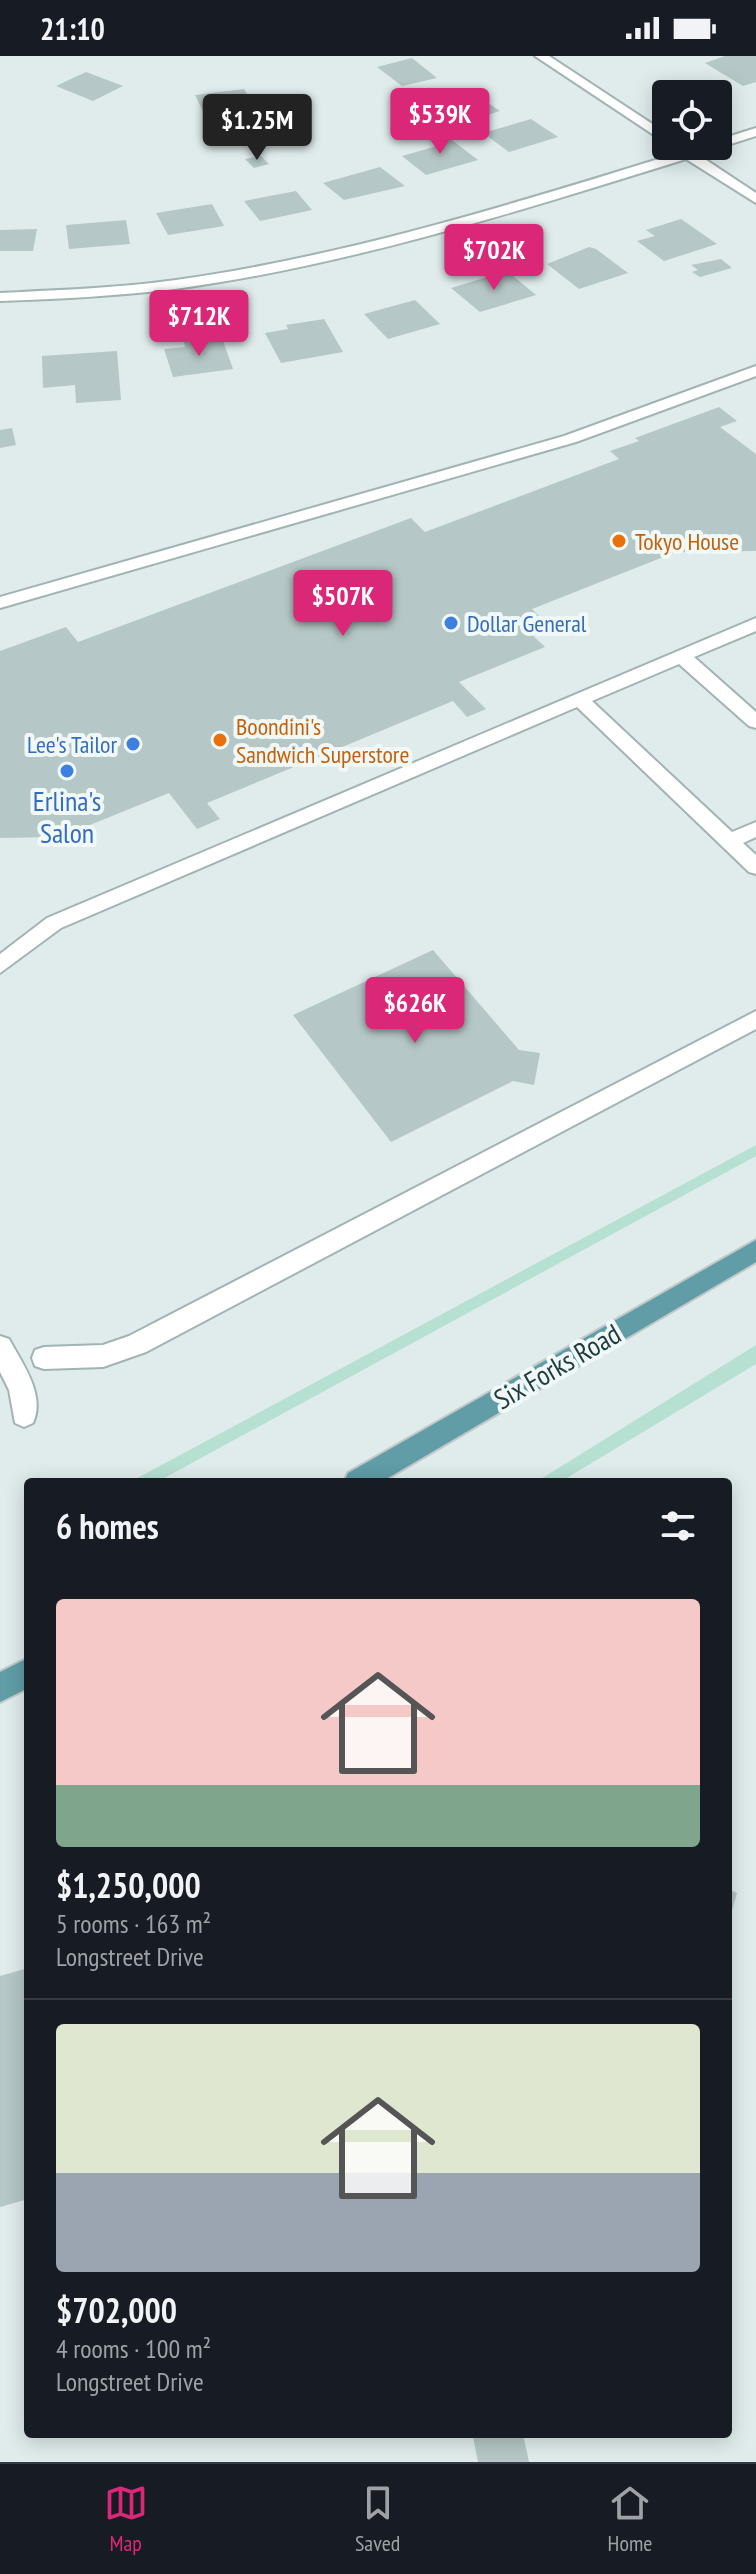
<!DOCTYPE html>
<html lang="en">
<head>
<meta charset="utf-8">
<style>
  :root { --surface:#171b24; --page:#20242c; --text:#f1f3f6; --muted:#9ea1a6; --line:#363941; --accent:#db2777 }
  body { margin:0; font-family:"PT Sans Narrow",sans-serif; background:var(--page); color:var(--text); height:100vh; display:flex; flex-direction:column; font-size:30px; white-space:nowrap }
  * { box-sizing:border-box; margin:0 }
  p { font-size:26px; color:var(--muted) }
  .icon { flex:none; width:44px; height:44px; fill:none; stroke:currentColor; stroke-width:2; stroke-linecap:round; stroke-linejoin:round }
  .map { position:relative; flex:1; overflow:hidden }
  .drawer { position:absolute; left:24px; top:1422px; width:708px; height:960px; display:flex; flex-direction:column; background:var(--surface); border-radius:8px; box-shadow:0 4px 20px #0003 }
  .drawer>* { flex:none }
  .tools { position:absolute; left:652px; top:24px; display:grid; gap:16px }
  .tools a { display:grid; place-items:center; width:80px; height:80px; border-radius:8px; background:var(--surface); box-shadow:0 4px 20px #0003; font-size:40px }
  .price { position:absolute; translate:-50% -68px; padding:0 18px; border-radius:8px; background:var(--accent); color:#fff; font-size:26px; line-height:52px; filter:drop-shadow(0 2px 4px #0008) }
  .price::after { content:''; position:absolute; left:50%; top:48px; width:24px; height:18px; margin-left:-12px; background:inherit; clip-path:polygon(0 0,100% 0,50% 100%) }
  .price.current { background:#222; color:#fff }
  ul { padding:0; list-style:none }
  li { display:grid; align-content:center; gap:16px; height:424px; padding:0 32px }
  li+li { border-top:2px solid var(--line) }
  li span { display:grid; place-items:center; height:248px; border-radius:8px; color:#555 }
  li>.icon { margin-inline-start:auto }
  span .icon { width:144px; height:144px; fill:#fffc; stroke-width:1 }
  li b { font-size:34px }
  h2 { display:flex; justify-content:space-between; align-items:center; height:96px; padding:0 32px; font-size:34px }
  .status { display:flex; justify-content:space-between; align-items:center; height:56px; padding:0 40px; background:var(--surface); direction:ltr }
  .status svg { height:22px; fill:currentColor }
  .dock { display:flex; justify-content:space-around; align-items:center; height:112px; border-top:2px solid var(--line); background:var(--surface); font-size:22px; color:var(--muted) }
  .dock a { display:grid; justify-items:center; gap:4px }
  .dock .current { color:var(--accent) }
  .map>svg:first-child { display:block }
</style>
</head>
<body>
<div class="status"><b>21:10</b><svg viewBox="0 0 49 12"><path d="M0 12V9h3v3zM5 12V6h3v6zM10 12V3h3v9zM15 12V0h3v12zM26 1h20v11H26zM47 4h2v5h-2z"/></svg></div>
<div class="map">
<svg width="756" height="2406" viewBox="0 0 756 2406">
  <rect width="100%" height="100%" fill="#e0ecec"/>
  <!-- green -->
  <g fill="#b6e0d2">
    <path d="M756 1089V1100L157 1426H130Z"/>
    <path d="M756 1289V1308L560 1426H536Z"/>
  </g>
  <!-- building -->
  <g fill="#b5c7c6">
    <path d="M725 0H756V26L743 30 705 7Z"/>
    <path d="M412 2 437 22 402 30 377 11Z"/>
    <path d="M86 16 123 30 93 45 56 30Z"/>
    <path d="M244 33 254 50 204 57 195 39Z"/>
    <path d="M488 47 500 55 478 62 466 53Z"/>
    <path d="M420 55 432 64 414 69 402 61Z"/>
    <path d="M531 63 558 81 509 96 483 77Z"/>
    <path d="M255 66 261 74 242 77 237 69Z"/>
    <path d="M444 78 478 104 426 119 402 100 437 90 428 83Z"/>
    <path d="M261 100 269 108 254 112 245 103Z"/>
    <path d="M380 111 405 130 344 144 323 127Z"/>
    <path d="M296 135 312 154 260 165 244 145Z"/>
    <path d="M212 148 224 170 168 179 156 157Z"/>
    <path d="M681 163 717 188 664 205 637 185 655 180 646 174Z"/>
    <path d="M126 164 130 188 69 193 66 169Z"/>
    <path d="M37 173 33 195H0V174Z"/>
    <path d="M589 191 596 193 628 217 579 233 547 208Z"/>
    <path d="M721 203 732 212 700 221 692 216 698 214 691 209Z"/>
    <path d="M507 215 536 239 480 256 451 232Z"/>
    <path d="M415 244 440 268 388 283 364 258Z"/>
    <path d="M324 263 343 296 281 307 265 277 288 273 286 269Z"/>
    <path d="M222 282 233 313 173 321 164 293 185 291 184 286Z"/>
    <path d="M117 295 121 344 76 347 75 329 43 332 42 300Z"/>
    <path d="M719 351 737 365 720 371 756 398V495L676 496 532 553 545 566 526 573 545 591 459 626 486 653 467 661 453 645 207 747 220 763 197 773 169 737 60 781 0 782V595L66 571 78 586 411 462 425 476 619 403 610 395 639 385 635 382Z"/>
    <path d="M12 372 16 389 0 392V374Z"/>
    <path d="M433 894 519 994 540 997 534 1029 513 1025 391 1086 293 959Z"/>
    <path d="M728 1833 737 1837 729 1865H728Z"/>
    <path d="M28 1912V2143L0 2151V1920Z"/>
    <path d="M486 2378H523L529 2406H478L473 2381Z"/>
  </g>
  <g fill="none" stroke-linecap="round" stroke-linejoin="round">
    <!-- service casing -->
    <g stroke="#a2b3b4" stroke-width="4">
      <g id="service">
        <path d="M756 310V320L576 386 0 552V541L564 380Z"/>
        <path d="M756 562V575L694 601 756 656V672L749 670 679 608 592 645 732 776 756 766V781L743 787 756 799V818L749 816 577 651 61 872 0 917V898L47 862Z"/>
        <path d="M756 955V973L146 1296 103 1311 44 1313 35 1310 32 1302 35 1294 44 1291 103 1289 129 1280Z"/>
        <path d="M0 1280 9 1283C22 1307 46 1339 33 1367L24 1371 15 1367 9 1334 0 1316Z"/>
      </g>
    </g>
    <!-- minor casing -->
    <g stroke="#a2b3b4" stroke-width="4">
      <path id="minor" d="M756 72V80L718 92 713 90H718V84Z"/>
    </g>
    <!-- tertiary casing -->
    <g stroke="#a2b3b4" stroke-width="4">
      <g id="tertiary">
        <path d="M535 0H549L666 77V87Z"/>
        <path d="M669 90H685L756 137V147L686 103C519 155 350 209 175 233 117 240 59 243 0 245V237C59 234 118 232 176 224 347 200 513 148 678 97Z"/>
      </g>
    </g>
    <!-- primary casing -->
    <g stroke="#c0c8c9" stroke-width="4">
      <g id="primary">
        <path d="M756 1184V1206L381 1426H344L348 1417Z"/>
        <path d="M28 1602V1632L0 1646V1616Z"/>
      </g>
    </g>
    <!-- service -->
    <use href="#service" fill="#fff" fill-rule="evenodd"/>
    <!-- minor -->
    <use href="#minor" fill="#fff" fill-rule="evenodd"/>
    <!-- tertiary -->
    <use href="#tertiary" fill="#fff" fill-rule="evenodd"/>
    <!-- primary -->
    <use href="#primary" fill="#609da6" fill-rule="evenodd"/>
  </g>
  <!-- markers -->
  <g fill="#e8710a" stroke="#f0f9f8" stroke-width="3">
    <circle cx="619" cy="485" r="8"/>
    <circle cx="220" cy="684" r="8"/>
  </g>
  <g fill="#3f7fe0" stroke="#f0f9f8" stroke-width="3">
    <circle cx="451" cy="567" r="8"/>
    <circle cx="133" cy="688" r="8"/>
    <circle cx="67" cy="715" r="8"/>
  </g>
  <g text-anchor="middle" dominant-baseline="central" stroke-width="8" stroke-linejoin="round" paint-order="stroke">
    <!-- far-food labels -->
    <g font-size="24" fill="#c56008" stroke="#f0f9f8" text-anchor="start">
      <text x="635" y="485">Tokyo House</text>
      <text x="236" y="670">Boondini's<tspan x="236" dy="28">Sandwich Superstore</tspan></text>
    </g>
    <!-- far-shop labels -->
    <g font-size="24" fill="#366cbe" stroke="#f0f9f8" text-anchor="start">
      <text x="467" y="567">Dollar General</text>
      <text x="117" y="688" text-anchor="end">Lee's Tailor</text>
    </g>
    <!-- shop labels -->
    <g font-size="28" fill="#366cbe" stroke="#f0f9f8">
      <text x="67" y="744">Erlina's<tspan x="67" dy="32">Salon</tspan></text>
    </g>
    <!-- street labels -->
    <g font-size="28" fill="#1f3b3e" stroke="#f0f9f8">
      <text transform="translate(557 1310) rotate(-30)">Six Forks Road</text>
    </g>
  </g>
</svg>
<div class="tools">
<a><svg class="icon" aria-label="locate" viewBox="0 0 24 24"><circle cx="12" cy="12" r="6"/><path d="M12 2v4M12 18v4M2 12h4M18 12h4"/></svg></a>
</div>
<b class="price" style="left:440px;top:100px">$539K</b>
<b class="price current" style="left:257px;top:106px">$1.25M</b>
<b class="price" style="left:494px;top:236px">$702K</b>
<b class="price" style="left:199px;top:302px">$712K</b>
<b class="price" style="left:343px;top:582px">$507K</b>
<b class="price" style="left:415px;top:989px">$626K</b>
<section class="drawer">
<h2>6 homes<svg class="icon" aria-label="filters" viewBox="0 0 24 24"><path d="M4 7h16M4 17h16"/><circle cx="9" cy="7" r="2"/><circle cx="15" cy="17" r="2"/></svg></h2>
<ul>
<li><span style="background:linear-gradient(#f6c9c9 75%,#7fa58c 0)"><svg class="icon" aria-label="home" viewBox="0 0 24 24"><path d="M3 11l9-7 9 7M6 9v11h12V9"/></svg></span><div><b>$1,250,000</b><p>5 rooms · 163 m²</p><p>Longstreet Drive</p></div></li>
<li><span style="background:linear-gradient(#dfe7d0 60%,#9aa5b1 0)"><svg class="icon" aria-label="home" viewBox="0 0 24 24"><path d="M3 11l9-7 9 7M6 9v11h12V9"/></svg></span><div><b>$702,000</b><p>4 rooms · 100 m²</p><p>Longstreet Drive</p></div></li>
</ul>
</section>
</div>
<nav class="dock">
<a class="current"><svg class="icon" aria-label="map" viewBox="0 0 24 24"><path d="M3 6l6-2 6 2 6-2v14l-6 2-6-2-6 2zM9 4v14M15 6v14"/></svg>Map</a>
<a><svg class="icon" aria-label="saved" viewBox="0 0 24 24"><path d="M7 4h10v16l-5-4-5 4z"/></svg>Saved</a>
<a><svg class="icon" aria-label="home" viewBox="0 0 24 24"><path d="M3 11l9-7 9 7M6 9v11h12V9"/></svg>Home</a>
</nav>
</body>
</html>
